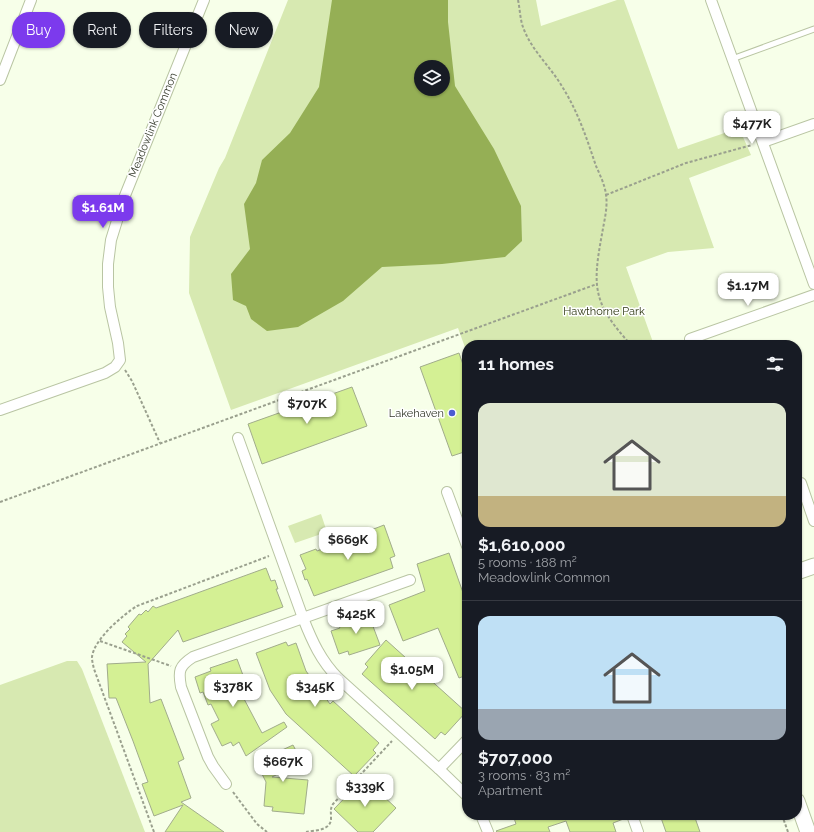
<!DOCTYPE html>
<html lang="en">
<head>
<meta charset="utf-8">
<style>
  :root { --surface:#171b24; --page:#20242c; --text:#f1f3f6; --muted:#9ea1a6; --line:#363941; --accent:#7c3aed }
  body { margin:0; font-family:Raleway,sans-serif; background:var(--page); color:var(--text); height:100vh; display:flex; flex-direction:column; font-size:15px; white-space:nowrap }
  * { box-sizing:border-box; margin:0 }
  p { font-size:13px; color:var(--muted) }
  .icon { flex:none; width:22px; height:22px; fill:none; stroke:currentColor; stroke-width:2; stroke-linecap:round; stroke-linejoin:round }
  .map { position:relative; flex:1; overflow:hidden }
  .drawer { position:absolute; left:462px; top:340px; width:340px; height:480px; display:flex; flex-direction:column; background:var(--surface); border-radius:16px; box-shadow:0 1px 3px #0004 }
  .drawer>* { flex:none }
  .guide { position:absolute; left:12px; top:12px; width:380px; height:36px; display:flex; gap:8px }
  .fabs { position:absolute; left:414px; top:60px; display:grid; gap:8px }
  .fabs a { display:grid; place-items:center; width:36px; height:36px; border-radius:50%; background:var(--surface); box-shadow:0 1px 3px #0004; font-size:20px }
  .price { position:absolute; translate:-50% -34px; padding:0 9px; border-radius:8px; background:#fff; color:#222; font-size:13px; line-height:26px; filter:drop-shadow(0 1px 2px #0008) }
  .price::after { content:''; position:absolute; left:50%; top:24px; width:12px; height:9px; margin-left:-6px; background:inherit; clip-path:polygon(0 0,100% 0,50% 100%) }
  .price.active { background:var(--accent); color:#fff }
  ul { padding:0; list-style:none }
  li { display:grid; align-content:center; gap:8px; height:212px; padding:0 16px }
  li+li { border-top:1px solid var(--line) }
  li span { display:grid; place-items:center; height:124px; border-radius:12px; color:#555 }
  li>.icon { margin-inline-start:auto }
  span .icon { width:72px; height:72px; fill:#fffc; stroke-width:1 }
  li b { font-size:17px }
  h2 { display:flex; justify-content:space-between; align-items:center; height:48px; padding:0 16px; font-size:17px }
  .pill { padding:0 14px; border-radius:18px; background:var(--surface); box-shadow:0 1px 3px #0004; font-size:14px; line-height:36px }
  .pill.active { background:var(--accent); color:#fff }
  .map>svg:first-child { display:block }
</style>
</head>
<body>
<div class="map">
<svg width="814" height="832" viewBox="0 0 814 832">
  <rect width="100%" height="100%" fill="#f7ffe9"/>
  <!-- green -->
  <g fill="#d7e9b1" fill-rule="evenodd">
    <path d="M288 0H536L541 26 617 0H624L678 149 739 128 751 155 689 178 714 248 668 252 626 267 654 345H467V353L458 328 231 410 189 293 190 237 219 168 225 158ZM421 67H443V89H421Z"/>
    <path d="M321 514 327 532 295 543 288 526Z"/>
    <path d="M67 661H77L82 669 145 832H0V685Z"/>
  </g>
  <!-- water -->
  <path fill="#95af55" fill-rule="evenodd" d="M332 0H448V22L455 86 494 149 521 206 522 241 505 257 442 264 382 267 343 301 298 327 267 331 251 319 246 306 233 300 231 274 250 249 244 204 256 183 262 160 290 133 319 87ZM421 67H443V89H421Z"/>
  <!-- building -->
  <g fill="#d4f094" stroke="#a1ac8b">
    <path d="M459 353 467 376V451L452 456 420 367Z"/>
    <path d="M352 387 367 426 262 464 248 424Z"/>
    <path d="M384 525 395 556 390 558 393 568 314 596 307 579 305 580 302 571 306 569 300 555 316 549 317 551Z"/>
    <path d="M449 553 467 604V675L459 678 438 628 403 641 389 605 425 591 417 564Z"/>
    <path d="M266 568 271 581 275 580 278 589H276L283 607 183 642 178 630 148 664 150 703 161 699 184 759 178 762 191 798 181 802 224 832H165L183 805 154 816 142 784 148 782 133 741 116 698H109L107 664 146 662 122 642 127 636 125 634 130 629 128 627 139 614 141 615 146 610 148 612 153 606 156 608Z"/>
    <path d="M368 613 380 645 349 655 348 651 339 654 331 631 340 628 338 624Z"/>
    <path d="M386 640 466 712 445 735 441 732 435 739 362 674 368 667 365 664Z"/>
    <path d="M286 642 288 646 296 643 306 671 330 704 333 701 379 743 373 750 376 753 354 776 286 714 270 690 256 653Z"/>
    <path d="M237 659 244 678H241L247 696 243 697 262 733 284 722 287 727 246 756 239 742 233 746 231 742 222 746 211 724 219 720 211 704 208 705 203 692 200 693 195 677 211 671 210 668Z"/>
    <path d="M293 745 302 762 272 777 308 780 304 814 272 811 273 807 264 806 266 782 256 762Z"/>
    <path d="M364 778 396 808 373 832H358L334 809Z"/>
    <path d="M513 815H626V818L613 823 616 832H570L566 821 548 827 550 832H497L496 831 516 824Z"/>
    <path d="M660 815H694L700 832H666Z"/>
  </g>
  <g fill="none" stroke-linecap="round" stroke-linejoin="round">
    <!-- lane casing -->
    <g stroke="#b9c5a3" stroke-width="7">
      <path id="lane" d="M732 59 814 29"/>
    </g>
    <!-- street casing -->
    <g stroke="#b9c5a3" stroke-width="12">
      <g id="street">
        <path d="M711 0 814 284"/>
        <path d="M0 80 31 0"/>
        <path d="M763 142 814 124"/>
        <path d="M690 339 814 295"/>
        <path d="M0 410 105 373 115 367 120 360 118 343 110 307 108 287V264L111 240 124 198 204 0"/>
        <path d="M238 438 303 618C312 641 321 661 338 678L439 769 467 796"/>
        <path d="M801 483 814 521"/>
        <path d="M447 492 467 546"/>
        <path d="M439 769 467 740"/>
        <path d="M226 784 213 766 208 757 181 687C178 671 179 666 193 657L410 580"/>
        <path d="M481 815 488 832"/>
        <path d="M632 815 638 832"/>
      </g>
    </g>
    <!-- secondary casing -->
    <g stroke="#b9c5a3" stroke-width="17">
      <g id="secondary">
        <path d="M797 572 814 566"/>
        <path d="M797 801 808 832"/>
      </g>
    </g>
    <!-- path -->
    <g stroke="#9aa08e" stroke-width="2" stroke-dasharray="3 2" stroke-linecap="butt">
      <path d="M518 0C520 9 520 19 523 27 531 50 551 67 563 88 578 112 587 139 596 166 600 175 605 185 606 195 608 207 604 222 602 234 592 288 593 303 631 345"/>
      <path d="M606 195 686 163 752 145"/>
      <path d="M662 345 679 341"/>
      <path d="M125 370 132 381 160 443"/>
      <path d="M0 502 597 284"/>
      <path d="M100 641 171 666"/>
      <path d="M233 792 257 824 267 832"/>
      <path d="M782 815 788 832"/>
      <path d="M154 832 94 669C93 665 92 661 92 657 94 639 123 615 137 606L269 556"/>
      <path d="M306 832C315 830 332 831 331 817 331 812 330 809 333 804L392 741"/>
    </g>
    <!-- lane -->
    <use href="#lane" stroke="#fff" stroke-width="5"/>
    <!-- street -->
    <use href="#street" stroke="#fff" stroke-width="10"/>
    <!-- secondary -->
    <use href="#secondary" stroke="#fff" stroke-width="15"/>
  </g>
  <!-- markers -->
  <circle fill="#4b5bd1" stroke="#fff" stroke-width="1.5" cx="452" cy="413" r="4"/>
  <g text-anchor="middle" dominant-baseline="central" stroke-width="3" stroke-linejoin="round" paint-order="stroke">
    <!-- street labels -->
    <g font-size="11" fill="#34392b" stroke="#fff">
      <text transform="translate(153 125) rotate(-68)">Meadowlink Common</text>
    </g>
    <!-- park labels -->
    <g font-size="11" fill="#2c3610" stroke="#fff">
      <text x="604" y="311">Hawthorne Park</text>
    </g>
    <!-- poi labels -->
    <g font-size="11" fill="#34392b" stroke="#fff" text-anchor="end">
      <text x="444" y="413">Lakehaven</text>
    </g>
  </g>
</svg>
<div class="fabs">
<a><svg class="icon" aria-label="layers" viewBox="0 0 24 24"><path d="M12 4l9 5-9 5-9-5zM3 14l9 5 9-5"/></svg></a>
</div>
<b class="price" style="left:752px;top:145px">$477K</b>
<b class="price active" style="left:103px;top:229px">$1.61M</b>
<b class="price" style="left:748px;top:307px">$1.17M</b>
<b class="price" style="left:307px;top:425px">$707K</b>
<b class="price" style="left:348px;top:561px">$669K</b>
<b class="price" style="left:356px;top:635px">$425K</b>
<b class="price" style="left:412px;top:691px">$1.05M</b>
<b class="price" style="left:233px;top:708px">$378K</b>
<b class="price" style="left:315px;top:708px">$345K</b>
<b class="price" style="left:283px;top:783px">$667K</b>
<b class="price" style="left:365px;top:808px">$339K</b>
<div class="guide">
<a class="pill active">Buy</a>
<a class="pill">Rent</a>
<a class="pill">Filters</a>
<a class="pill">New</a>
</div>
<section class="drawer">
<h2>11 homes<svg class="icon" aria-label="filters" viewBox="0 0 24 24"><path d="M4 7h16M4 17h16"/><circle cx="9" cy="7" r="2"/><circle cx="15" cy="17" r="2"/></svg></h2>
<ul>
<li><span style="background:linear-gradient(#dfe7d0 75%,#c2b280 0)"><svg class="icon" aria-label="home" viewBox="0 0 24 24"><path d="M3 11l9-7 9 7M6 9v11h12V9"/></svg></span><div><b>$1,610,000</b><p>5 rooms · 188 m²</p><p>Meadowlink Common</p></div></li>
<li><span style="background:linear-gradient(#bfe0f5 75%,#9aa5b1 0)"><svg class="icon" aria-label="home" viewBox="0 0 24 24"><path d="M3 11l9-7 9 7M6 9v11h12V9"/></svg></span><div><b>$707,000</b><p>3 rooms · 83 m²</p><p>Apartment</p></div></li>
</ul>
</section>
</div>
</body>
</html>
